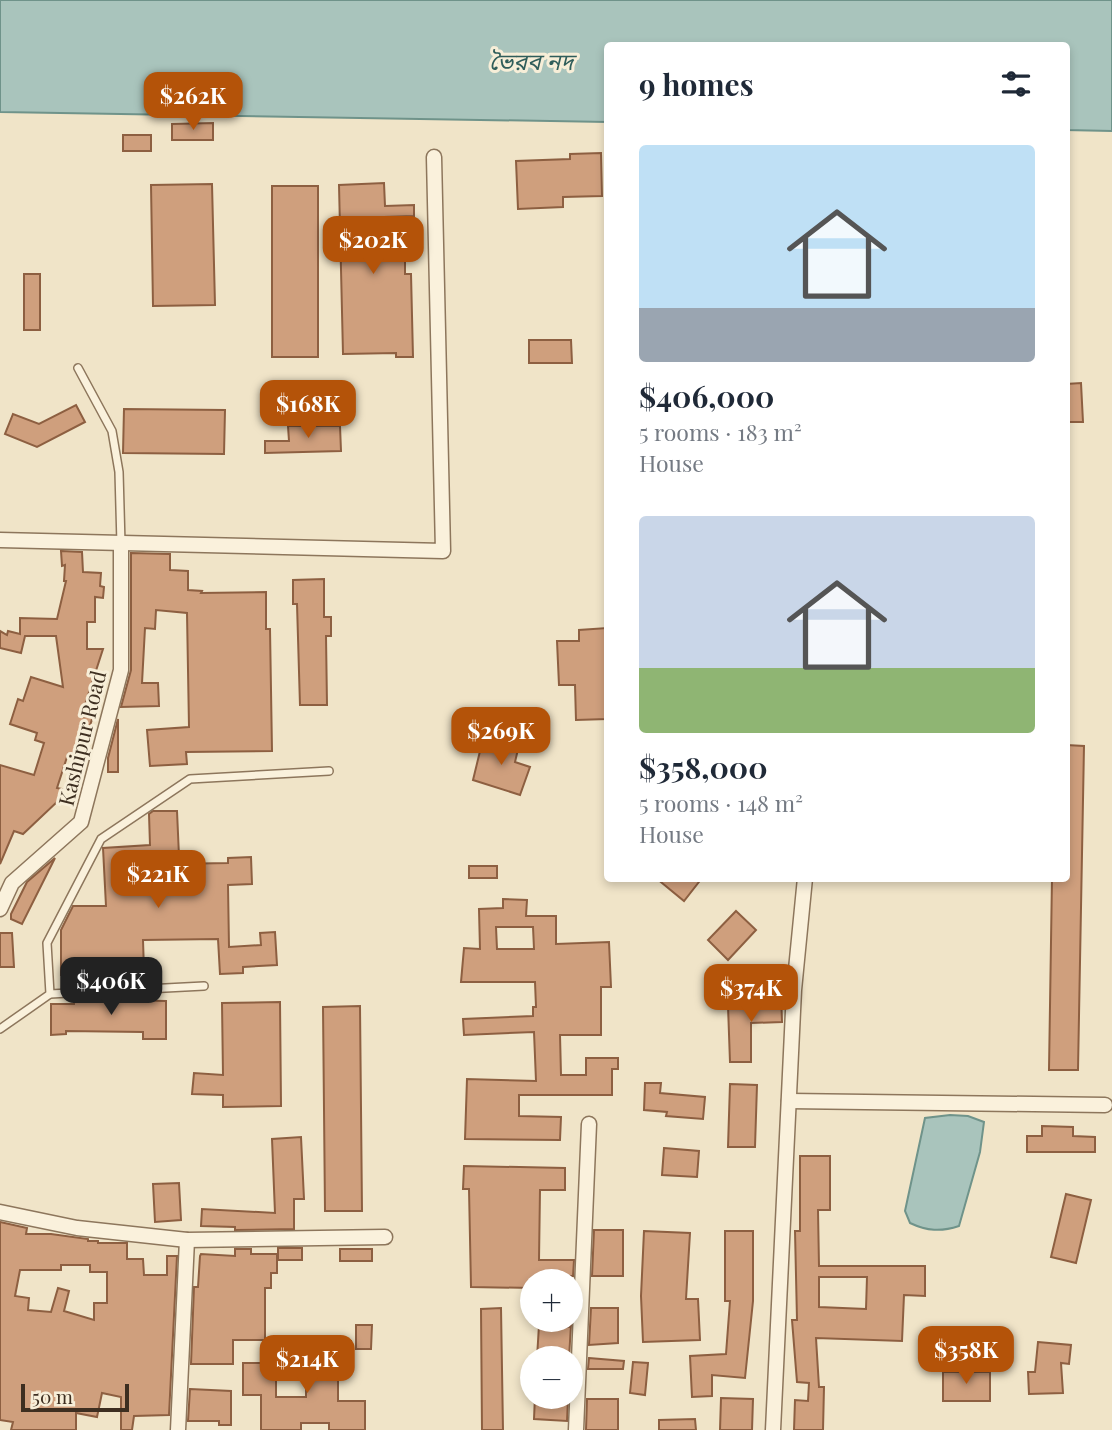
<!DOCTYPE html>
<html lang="en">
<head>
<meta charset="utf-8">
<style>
  :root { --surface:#fff; --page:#f2f2f3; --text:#1f2937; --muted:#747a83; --accent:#b45309 }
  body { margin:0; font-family:"Playfair Display","Noto Sans Bengali",serif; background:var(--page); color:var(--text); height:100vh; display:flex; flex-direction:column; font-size:26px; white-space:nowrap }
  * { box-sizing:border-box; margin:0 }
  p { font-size:23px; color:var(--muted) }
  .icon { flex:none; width:38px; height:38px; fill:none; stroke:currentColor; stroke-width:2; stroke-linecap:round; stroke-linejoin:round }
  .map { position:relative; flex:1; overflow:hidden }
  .panel { position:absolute; left:604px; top:42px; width:466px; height:840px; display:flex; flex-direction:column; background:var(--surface); border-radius:7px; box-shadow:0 4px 10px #0003 }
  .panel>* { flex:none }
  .tools { position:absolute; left:520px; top:1269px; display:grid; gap:14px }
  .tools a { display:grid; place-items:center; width:63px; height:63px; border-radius:50%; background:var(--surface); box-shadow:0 4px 10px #0003; font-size:35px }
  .scale { position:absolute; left:21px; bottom:18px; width:108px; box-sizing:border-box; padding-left:7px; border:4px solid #3d2e20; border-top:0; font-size:19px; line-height:24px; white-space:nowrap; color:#3d2e20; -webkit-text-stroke:5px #f7eed8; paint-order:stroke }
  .price { position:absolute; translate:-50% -60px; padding:0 16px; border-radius:14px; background:var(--accent); color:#fff; font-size:23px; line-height:46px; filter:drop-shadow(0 2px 4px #0008) }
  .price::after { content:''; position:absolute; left:50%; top:42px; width:21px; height:16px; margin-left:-10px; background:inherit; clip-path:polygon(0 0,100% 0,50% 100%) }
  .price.current { background:#222; color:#fff }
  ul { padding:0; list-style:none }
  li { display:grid; align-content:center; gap:14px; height:371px; padding:0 35px }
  li span { display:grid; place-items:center; height:217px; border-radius:7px; color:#555 }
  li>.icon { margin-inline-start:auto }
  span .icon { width:126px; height:126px; fill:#fffc; stroke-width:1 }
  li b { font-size:30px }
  h2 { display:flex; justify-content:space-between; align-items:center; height:84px; padding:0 35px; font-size:30px }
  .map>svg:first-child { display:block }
</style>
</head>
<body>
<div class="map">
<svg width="1112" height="1430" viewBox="0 0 1112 1430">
  <rect width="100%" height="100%" fill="#f0e4c8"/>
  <!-- water -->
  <g fill="#a9c4bc" stroke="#6f938a" stroke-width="2">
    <path d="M0 0H1112V131L1066 130V46H607V122L0 112Z"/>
    <path d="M950 1115 968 1116 984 1122 980 1152 959 1226C941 1232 927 1231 910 1223L905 1211 925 1118Z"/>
  </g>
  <!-- building -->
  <g fill="#cf9f7d" stroke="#8d5f41" stroke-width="2" fill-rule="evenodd">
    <path d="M213 123V140H172V124Z"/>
    <rect x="123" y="135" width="28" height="16"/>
    <path d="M601 153 602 196 563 197V207L518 209 516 161 570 159V154Z"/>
    <path d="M384 183 385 206 414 205V216L385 217 386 251H405V274H411L413 357H396V353L343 354 339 185Z"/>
    <path d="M212 184 215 305 153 306 151 185Z"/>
    <rect x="272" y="186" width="46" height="171"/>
    <rect x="24" y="274" width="16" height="56"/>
    <path d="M529 340H571L572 363H529Z"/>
    <path d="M1081 383 1083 422H1068L1066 384Z"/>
    <path d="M76 405 85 422 37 447 5 434 13 414 39 424Z"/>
    <path d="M124 409 225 410 224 454 123 453Z"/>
    <path d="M288 426H340L341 451 265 453V441H289Z"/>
    <path d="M61 551 82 552 83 572 101 573 100 586 104 587 103 598 95 597V622H87V649H103L81 717 93 716 80 757 68 754 57 788 62 789 58 801 23 834 14 831 0 864V765L34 775 44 743 35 740 37 733 10 724 18 699 23 701 31 677 63 687 56 636H25L21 653 0 648V631L7 635 8 631 20 634V618L57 619 66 581H64L65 565 62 566Z"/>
    <path d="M131 553 170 554V570L188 571V590L202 591 201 593 266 592V629H270L272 751 186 752 187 764 150 766 147 730 189 727 187 613 156 610 155 629 145 628 142 683H158L159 706 121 707 131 670Z"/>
    <path d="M324 579V617H331V636H326L327 705H300L297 604H293V580Z"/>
    <path d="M607 628V719L576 720 575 685H559L557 641H579V630Z"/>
    <path d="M118 719V772H108V758Z"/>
    <path d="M506 742 519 745 515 762 530 767 520 795 473 780 482 743Z"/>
    <path d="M1066 745 1084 746 1078 1070H1049L1052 878H1066Z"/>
    <path d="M153 811H177L179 856 139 857 141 889 173 888V864L228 863V858L251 857 252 884 228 885 229 947 261 945 260 933 275 932 277 965 243 967V973L220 974 218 939 143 940 144 971 61 975V930L73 906H106L103 848 150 845 149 814Z"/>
    <path d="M55 858 22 924 11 919V914L27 882Z"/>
    <rect x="469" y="866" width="28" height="12"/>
    <path d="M656 878H702L684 901Z"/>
    <path d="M503 899 527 900 526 916H556V944L609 942 611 987H601V1035H560L561 1075H586V1058H618V1069H612V1095H519V1116L561 1117 560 1140 465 1139 467 1079 536 1081 534 1032 464 1035 463 1019 533 1016V1007H536L535 982H461L464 948 480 949 479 909 503 908ZM496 927H533L534 949H497Z"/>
    <path d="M736 911 756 930 728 960 708 940Z"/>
    <path d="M0 933H12L14 967H0Z"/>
    <path d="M781 991 782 1022 751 1023V1062H730L728 1006 765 1005V992Z"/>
    <path d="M74 999 166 1001V1039H143V1032L66 1031V1034L51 1035V1004H74Z"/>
    <path d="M280 1002 281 1106 223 1107V1095L192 1094 194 1073 223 1075 222 1003Z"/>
    <path d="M360 1006 362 1211H325L323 1007Z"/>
    <path d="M645 1083H661L660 1093 705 1097 703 1119 666 1116 667 1112 644 1110Z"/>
    <path d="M730 1084 757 1085 755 1147H728Z"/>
    <path d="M1042 1126 1073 1127V1136L1095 1137V1152H1027V1136H1042Z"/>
    <path d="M301 1137 304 1199H294V1229L235 1230V1227L201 1226 202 1209 275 1213 272 1139Z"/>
    <path d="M664 1148 699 1151 697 1177 662 1175Z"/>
    <path d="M800 1156H830V1210H818L819 1266H925V1296L904 1295 902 1341 816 1338 819 1387H824L823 1430H794L795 1400 808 1401 809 1383 797 1382 792 1320H797L795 1231H800ZM819 1277H867L866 1309 819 1307Z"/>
    <path d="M464 1166 565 1168V1190H540L539 1260H574L573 1276H564V1281H532V1288L471 1287 469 1189H463Z"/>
    <path d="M179 1183 181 1220 155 1222 153 1184Z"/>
    <path d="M1066 1194 1091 1200 1076 1263 1051 1257Z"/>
    <path d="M0 1222 27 1228 26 1234H51L88 1239V1241H98V1243H127V1259H143L144 1275H167V1256H177L169 1415 134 1416 132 1430H121V1397L102 1393 97 1417 76 1413V1430H11L13 1422 0 1420ZM61 1265H90V1272H107V1303H94V1320L64 1311 69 1291 58 1288 51 1312 28 1310 29 1298 15 1296 20 1270H61Z"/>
    <path d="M594 1230H623V1276H592Z"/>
    <path d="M644 1231 690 1233 686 1299H698L700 1340 643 1342 641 1296Z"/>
    <path d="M725 1231H753V1301L745 1378 712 1375V1396L692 1397 690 1356 726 1354 730 1301H725Z"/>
    <rect x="278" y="1248" width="24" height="12"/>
    <path d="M235 1249H251V1254H277V1273H271V1288H265V1340H233V1364H191L194 1287H198L200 1256 201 1254 235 1256Z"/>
    <rect x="340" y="1249" width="32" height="12"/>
    <path d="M501 1308 503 1430H482L481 1309Z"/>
    <path d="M570 1308H572L569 1358H537L539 1325 570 1327Z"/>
    <path d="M591 1308H618V1343L589 1345Z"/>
    <path d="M356 1325H372L371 1349H356Z"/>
    <path d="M324 1341H351V1369H338V1401H365V1430H329V1423H301V1430H261V1395H243V1363H281V1375H276V1397H306V1371H324Z"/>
    <path d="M1038 1342 1071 1345 1069 1364 1061 1363 1063 1393 1029 1394 1028 1372H1035Z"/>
    <path d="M589 1358 624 1361 623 1369H588Z"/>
    <path d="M633 1362 648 1363 645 1395 630 1393Z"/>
    <rect x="943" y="1372" width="47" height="29"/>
    <path d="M190 1389 231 1391V1425H219V1421H188Z"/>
    <path d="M535 1396 568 1399 567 1421 534 1419Z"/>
    <path d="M721 1398 753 1399 752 1430H720Z"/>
    <path d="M587 1399H618V1430H586Z"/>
    <path d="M695 1419 696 1430H659V1420Z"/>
  </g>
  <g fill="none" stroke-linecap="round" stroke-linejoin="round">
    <!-- lane casing -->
    <g stroke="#8d765c" stroke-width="10">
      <g id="lane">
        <path d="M78 368 112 431 119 472 121 544"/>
        <path d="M50 994 204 986"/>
        <path d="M0 1029 50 994 47 943 101 839 190 779 329 771"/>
      </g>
    </g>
    <!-- street casing -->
    <g stroke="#8d765c" stroke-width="17">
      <g id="street">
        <path d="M0 540 443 551 434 157"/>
        <path d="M0 909 12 883 81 822 121 670V545"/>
        <path d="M789 1101 1105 1105"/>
        <path d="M0 1212 77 1228 187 1240 385 1237"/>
        <path d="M178 1430 187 1240"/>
        <path d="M576 1430 589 1124"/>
        <path d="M773 1430 794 990 805 878"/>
      </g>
    </g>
    <!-- lane -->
    <use href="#lane" stroke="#faf1dc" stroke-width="7"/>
    <!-- street -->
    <use href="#street" stroke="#faf1dc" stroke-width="14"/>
  </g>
  <g text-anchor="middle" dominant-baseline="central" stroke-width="6" stroke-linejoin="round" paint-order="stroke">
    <!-- street labels -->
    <g font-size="21" fill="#3d2e20" stroke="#f7eed8">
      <text transform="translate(81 738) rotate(-76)">Kashipur Road</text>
    </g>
    <!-- water labels -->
    <g font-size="23" font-style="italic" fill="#2f5d5a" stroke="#f7eed8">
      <text x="531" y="60">ভৈরব নদ</text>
    </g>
  </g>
</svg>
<div class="tools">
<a>+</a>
<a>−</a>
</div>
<div class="scale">50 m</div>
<b class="price" style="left:193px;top:132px">$262K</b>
<b class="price" style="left:373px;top:276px">$202K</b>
<b class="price" style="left:308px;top:440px">$168K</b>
<b class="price" style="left:501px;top:767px">$269K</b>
<b class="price" style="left:158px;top:910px">$221K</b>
<b class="price current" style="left:111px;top:1017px">$406K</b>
<b class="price" style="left:751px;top:1024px">$374K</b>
<b class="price" style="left:966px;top:1386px">$358K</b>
<b class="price" style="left:307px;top:1395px">$214K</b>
<section class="panel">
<h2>9 homes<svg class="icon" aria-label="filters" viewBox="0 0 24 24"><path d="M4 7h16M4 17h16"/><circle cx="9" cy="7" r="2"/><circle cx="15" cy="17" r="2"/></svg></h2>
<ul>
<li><span style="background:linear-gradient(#bfe0f5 75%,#9aa5b1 0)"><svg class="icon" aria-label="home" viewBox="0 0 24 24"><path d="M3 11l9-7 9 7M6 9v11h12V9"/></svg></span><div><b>$406,000</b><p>5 rooms · 183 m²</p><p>House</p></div></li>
<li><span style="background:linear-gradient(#c9d6e8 70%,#8fb573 0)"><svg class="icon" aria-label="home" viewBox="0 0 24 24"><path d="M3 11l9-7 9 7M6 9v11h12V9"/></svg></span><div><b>$358,000</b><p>5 rooms · 148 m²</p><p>House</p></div></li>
</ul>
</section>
</div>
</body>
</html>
